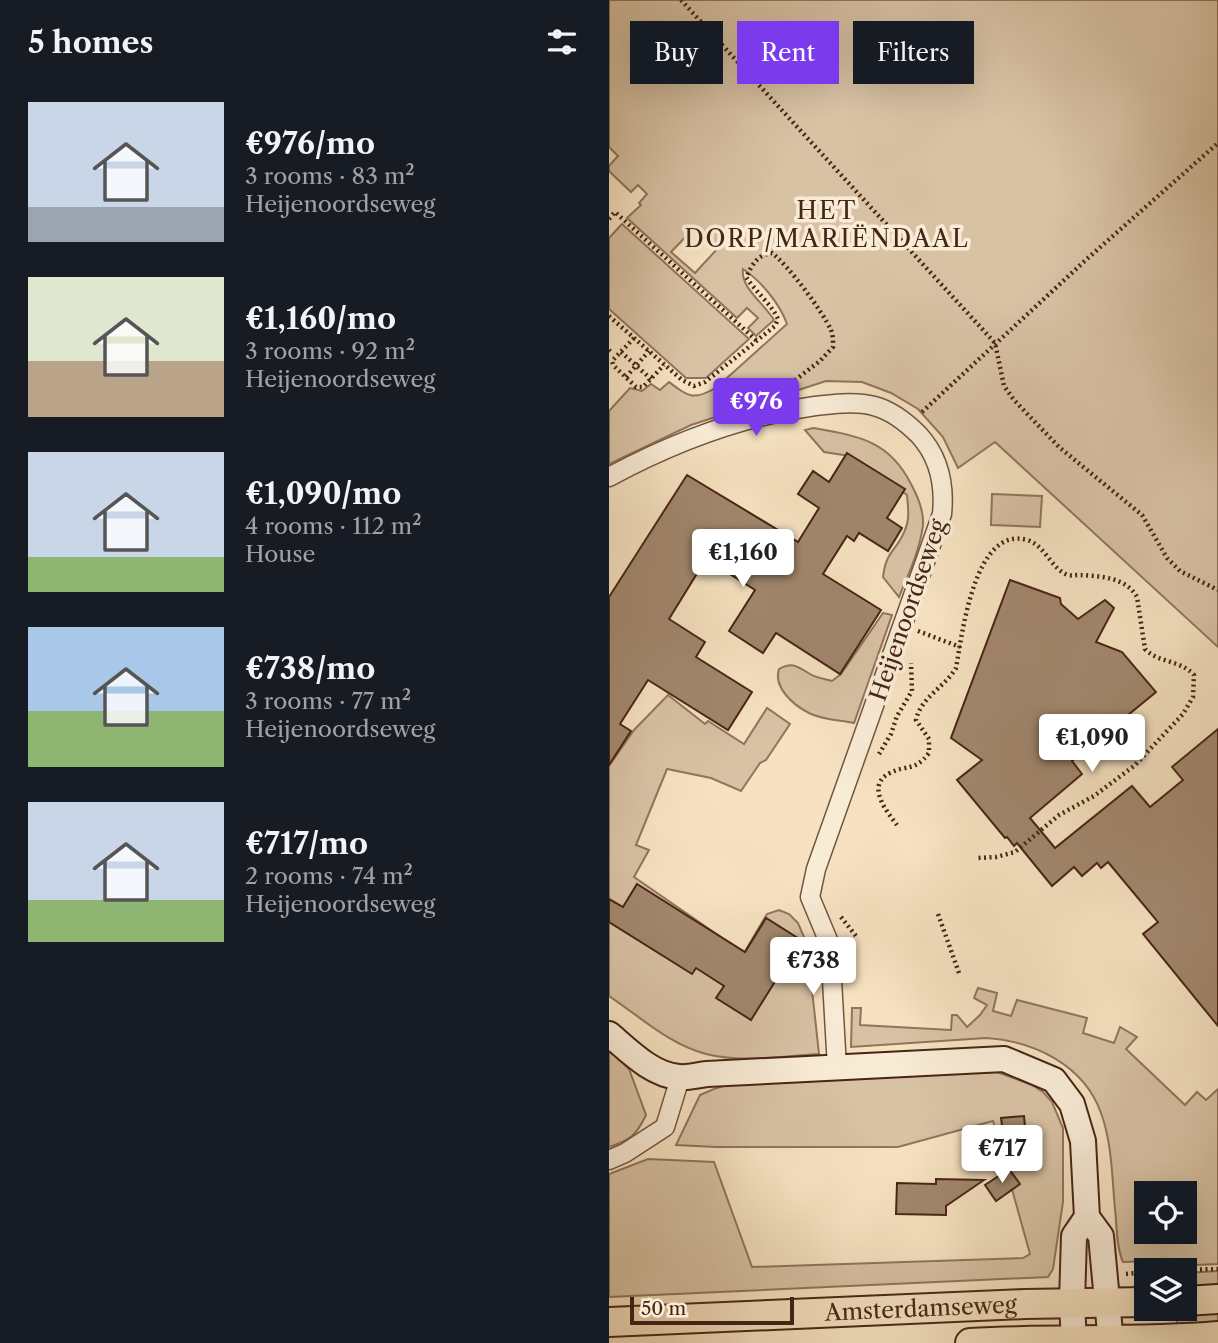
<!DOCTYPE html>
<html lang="en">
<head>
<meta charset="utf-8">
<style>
  :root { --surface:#171b24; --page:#20242c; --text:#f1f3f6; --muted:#9ea1a6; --accent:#7c3aed }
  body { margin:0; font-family:"Libre Caslon Text",serif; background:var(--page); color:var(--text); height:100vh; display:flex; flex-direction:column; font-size:26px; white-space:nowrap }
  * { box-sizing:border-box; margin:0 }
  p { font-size:23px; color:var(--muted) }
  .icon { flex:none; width:38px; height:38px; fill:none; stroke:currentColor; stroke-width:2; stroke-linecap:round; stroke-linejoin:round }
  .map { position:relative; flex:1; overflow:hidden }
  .details { display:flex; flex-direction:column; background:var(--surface); width:609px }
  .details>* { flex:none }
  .hud { position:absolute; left:21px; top:21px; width:483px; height:63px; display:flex; gap:14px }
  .controls { position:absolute; left:525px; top:1181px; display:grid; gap:14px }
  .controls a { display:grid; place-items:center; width:63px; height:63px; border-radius:0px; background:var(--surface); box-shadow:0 7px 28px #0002; font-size:35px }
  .scale { position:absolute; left:21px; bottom:18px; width:164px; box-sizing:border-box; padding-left:7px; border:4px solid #472515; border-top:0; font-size:19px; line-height:24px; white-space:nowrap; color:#472515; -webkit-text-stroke:5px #f9ecd7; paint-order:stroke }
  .price { position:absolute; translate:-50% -60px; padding:0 16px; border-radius:7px; background:#fff; color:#222; font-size:23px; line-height:46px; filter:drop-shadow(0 2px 4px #0008) }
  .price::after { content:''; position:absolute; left:50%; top:42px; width:21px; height:16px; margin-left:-10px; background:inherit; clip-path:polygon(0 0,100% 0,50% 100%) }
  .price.on { background:var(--accent); color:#fff }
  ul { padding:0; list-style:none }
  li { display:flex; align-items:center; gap:21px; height:175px; padding:0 28px }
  li span { display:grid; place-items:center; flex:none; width:196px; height:140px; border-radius:0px; color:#555 }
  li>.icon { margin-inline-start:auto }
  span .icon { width:84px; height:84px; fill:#fffc; stroke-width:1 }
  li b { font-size:30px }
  h2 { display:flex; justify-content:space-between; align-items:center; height:84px; padding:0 28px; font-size:30px }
  .pill { padding:0 24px; border-radius:0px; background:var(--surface); box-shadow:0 7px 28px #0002; font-size:24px; line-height:63px }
  .pill.on { background:var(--accent); color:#fff }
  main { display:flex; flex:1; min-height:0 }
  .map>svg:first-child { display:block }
</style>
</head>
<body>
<main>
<section class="details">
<h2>5 homes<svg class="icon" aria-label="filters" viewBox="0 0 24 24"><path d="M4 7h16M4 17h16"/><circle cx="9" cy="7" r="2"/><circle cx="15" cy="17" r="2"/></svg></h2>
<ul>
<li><span style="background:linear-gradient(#c9d6e8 75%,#9aa5b1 0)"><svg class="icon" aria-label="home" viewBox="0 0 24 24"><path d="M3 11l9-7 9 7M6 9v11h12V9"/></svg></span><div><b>€976/mo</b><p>3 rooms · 83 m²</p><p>Heijenoordseweg</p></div></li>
<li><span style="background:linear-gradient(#dfe7d0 60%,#b9a48a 0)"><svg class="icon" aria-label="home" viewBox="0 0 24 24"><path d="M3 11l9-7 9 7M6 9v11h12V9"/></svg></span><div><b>€1,160/mo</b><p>3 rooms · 92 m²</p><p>Heijenoordseweg</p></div></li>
<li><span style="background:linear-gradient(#c9d6e8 75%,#8fb573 0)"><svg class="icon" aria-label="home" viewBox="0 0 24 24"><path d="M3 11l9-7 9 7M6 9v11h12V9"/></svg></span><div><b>€1,090/mo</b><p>4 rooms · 112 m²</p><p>House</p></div></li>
<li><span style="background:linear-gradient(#a9c7e8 60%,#8fb573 0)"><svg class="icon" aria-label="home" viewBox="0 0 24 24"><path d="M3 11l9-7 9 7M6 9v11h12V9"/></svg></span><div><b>€738/mo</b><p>3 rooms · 77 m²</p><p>Heijenoordseweg</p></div></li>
<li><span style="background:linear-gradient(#c9d6e8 70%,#8fb573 0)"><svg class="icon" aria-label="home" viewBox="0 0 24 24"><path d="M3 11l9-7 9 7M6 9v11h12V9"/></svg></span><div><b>€717/mo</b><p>2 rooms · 74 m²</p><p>Heijenoordseweg</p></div></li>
</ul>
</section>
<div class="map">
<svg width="609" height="1343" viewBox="0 0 609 1343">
  <rect width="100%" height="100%" fill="#f6e2c1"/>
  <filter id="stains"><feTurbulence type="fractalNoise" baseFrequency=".00286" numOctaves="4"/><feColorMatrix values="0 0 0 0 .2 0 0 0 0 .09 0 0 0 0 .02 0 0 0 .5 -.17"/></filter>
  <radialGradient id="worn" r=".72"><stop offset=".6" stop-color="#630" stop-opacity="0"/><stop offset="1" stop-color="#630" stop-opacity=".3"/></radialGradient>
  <!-- green -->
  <g fill="#d8c2a4" stroke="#90745c" stroke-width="2" fill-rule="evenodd">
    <path d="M0 0H609V647L386 442 349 468 334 437 309 409 282 393 253 382 217 381 82 425 0 464V411L21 388 33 391 42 384 51 390 60 382C80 397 85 401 108 387L178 324C171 304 152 281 134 269 131 288 156 304 165 320L147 336 139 328 149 318 138 308 128 318 18 218 32 205 30 203 38 194 29 185 22 192 0 171V166L9 156 0 147ZM86 227 109 248 86 273 62 252Z"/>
    <path d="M13 224 140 339 97 378H77L0 309V238Z"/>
    <path d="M204 428C249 436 280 440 302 484 308 495 315 512 314 525 311 550 299 575 290 597L274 577C277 550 288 551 296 530 301 519 299 506 298 495L241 456 215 452 196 430Z"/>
    <path d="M383 494 433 496 431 527 382 525Z"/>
    <path d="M274 613 283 615 245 723C230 720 213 720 200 713 184 705 164 687 170 669 184 661 189 667 201 674 208 678 216 679 223 681L232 674Z"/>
    <path d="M59 695 96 724 99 721 135 744 158 708 181 724 157 760 151 763 132 791 102 778 58 769 27 845 40 850 25 877 135 953 158 914 170 910 180 914 189 923 198 944 210 1054C173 1056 133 1063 97 1054 61 1045 30 1016 0 996V766L25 730Z"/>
    <path d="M369 988 388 993 384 1011 402 1016 408 1000 478 1018 474 1033 505 1043 511 1027 528 1037 517 1049 576 1105 588 1092 597 1100 609 1089V1264L564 1266 563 1260 514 1262C507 1247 508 1225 506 1209 503 1177 503 1143 492 1113 475 1065 425 1041 377 1038L242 1047 243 1008H252L251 1025 342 1030 343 1015H348L358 1027 371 1015 378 1005 365 998ZM537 1194H576V1232H537Z"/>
    <path d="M0 1050 20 1069 37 1115C27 1136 21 1140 0 1147Z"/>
    <path d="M388 1072 423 1085 434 1092 443 1102 454 1128V1202L444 1269 439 1277 0 1297V1174L39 1159 105 1162 143 1267 414 1258 421 1254 384 1121 289 1147H107L67 1145 91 1095C141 1071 204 1074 259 1074 302 1073 345 1073 388 1072Z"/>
    <path d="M609 1271V1284L576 1288V1273Z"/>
    <path d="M609 1312V1329L568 1330V1313Z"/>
  </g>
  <!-- building -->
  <g fill="#a2876e" stroke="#472515" stroke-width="2">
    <path d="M238 453 296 489 278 518 293 528 279 551 250 533 245 541 238 536 214 574 272 610 231 674 167 633 154 653 120 631 146 590 97 559 60 619 96 642 87 657 143 692 119 730 39 680 11 724 22 731 0 765V597L78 475 189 542 210 508 189 494 204 471 220 482Z"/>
    <path d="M401 580 451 598 452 604 469 619 496 600 505 608 487 642 513 652 547 692 463 761 473 774 421 818 446 848 523 786 541 807 574 780 563 767 609 729V1026L534 934 549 922 499 862 492 868 488 863 473 876 465 867 443 886 408 843 405 846 398 837 396 838 348 780 373 760 342 738Z"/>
    <path d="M28 884 136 952 157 918 192 940 142 1020 107 998 115 986 87 968 83 974 0 922V899L14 907Z"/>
    <path d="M415 1116 417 1137 395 1140 392 1118Z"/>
    <path d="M400 1169 411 1184 387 1201 376 1185Z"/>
    <path d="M327 1179 375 1180 337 1206V1215L287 1214 288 1183 327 1184Z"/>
  </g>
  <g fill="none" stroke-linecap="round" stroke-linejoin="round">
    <!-- street casing -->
    <g stroke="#735440" stroke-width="21">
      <g id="street">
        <path d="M0 477C65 442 133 416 206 406 226 404 246 401 265 406 281 410 298 423 310 435 330 457 336 484 333 514L207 869 201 897 221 945 228 1068"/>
        <path d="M0 1160 16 1153 56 1127 71 1078"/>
      </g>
    </g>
    <!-- secondary casing -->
    <g stroke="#472515" stroke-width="28">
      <g id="secondary">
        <path d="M0 1034C20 1051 43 1075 70 1077 79 1078 89 1075 98 1074L395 1059 445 1080 463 1104 474 1141 478 1217 492 1236 502 1343"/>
        <path d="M465 1343 463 1303 465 1236 478 1217"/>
      </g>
    </g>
    <!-- primary casing -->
    <g stroke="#472515" stroke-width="32">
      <g id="primary">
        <path d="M576 1301 609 1299"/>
        <path id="s1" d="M0 1322 416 1304 537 1302"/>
        <path d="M361 1343C444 1338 527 1343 609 1336"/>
      </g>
    </g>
    <!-- path -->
    <g stroke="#472515" stroke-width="4.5" stroke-dasharray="2 3.5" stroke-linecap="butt">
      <path d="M72 0 386 343 395 386 405 400 450 447 533 515 558 558 571 571 609 590"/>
      <path d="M0 219 6 212 148 341"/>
      <path d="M0 316 73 380 85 386 96 382 166 326 169 319C163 305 146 291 137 277 144 264 148 255 163 253 179 265 214 312 222 330 224 335 224 341 224 347L211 361 177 387V392"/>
      <path d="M25 338 3 361 4 365 27 387H34L55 365"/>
      <path d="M0 350 2 352"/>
      <path d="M12 352 42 379"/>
      <path d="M17 377 40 351"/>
      <path d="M313 412 479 258 609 143"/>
      <path d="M309 631 351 647"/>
      <path d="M270 754 282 734 288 716 303 691 302 663"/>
      <path d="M288 825C278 812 256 785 281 773 299 764 305 772 320 753V739L307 720C312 697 335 688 347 668 353 636 365 525 418 540 436 545 442 569 459 575 463 576 466 575 470 575 490 576 517 577 528 597L536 649C549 663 572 660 585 675L584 697 574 714 525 766 485 796 450 815 406 852 387 857 369 858"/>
      <path d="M329 914 350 973"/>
      <path d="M232 917 247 936"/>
      <path d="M569 1270 609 1269"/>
      <path d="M517 1274 537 1272"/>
    </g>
    <!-- street -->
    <use href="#street" stroke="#f9ecd7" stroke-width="18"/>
    <!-- secondary -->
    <use href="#secondary" stroke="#f9ecd7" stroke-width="24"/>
    <!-- primary -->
    <use href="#primary" stroke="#f6e2c1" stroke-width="28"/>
  </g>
  <g text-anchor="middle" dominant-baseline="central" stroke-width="7" stroke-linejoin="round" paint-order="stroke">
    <!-- street labels -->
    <g font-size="23" fill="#472515" stroke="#f9ecd7">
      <text transform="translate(299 610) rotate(-71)">Heijenoordseweg</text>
      <text stroke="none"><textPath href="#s1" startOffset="312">Amsterdamseweg</textPath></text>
    </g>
    <!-- neighbourhood labels -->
    <g font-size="24" letter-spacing="2" fill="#472515" stroke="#f9ecd7">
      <text x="218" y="210">HET<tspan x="218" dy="28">DORP/MARIËNDAAL</tspan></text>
    </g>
  </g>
  <rect width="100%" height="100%" filter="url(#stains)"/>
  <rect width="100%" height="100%" fill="url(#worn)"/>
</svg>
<div class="controls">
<a><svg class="icon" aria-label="locate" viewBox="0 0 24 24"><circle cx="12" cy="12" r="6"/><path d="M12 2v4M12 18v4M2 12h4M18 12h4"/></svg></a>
<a><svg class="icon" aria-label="layers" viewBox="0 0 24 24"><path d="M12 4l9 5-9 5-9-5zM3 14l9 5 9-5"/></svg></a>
</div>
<div class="scale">50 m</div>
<b class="price on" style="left:147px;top:438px">€976</b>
<b class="price" style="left:134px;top:589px">€1,160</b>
<b class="price" style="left:483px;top:774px">€1,090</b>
<b class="price" style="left:204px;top:997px">€738</b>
<b class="price" style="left:393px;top:1185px">€717</b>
<div class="hud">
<a class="pill">Buy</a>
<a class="pill on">Rent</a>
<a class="pill">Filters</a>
</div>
</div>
</main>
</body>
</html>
